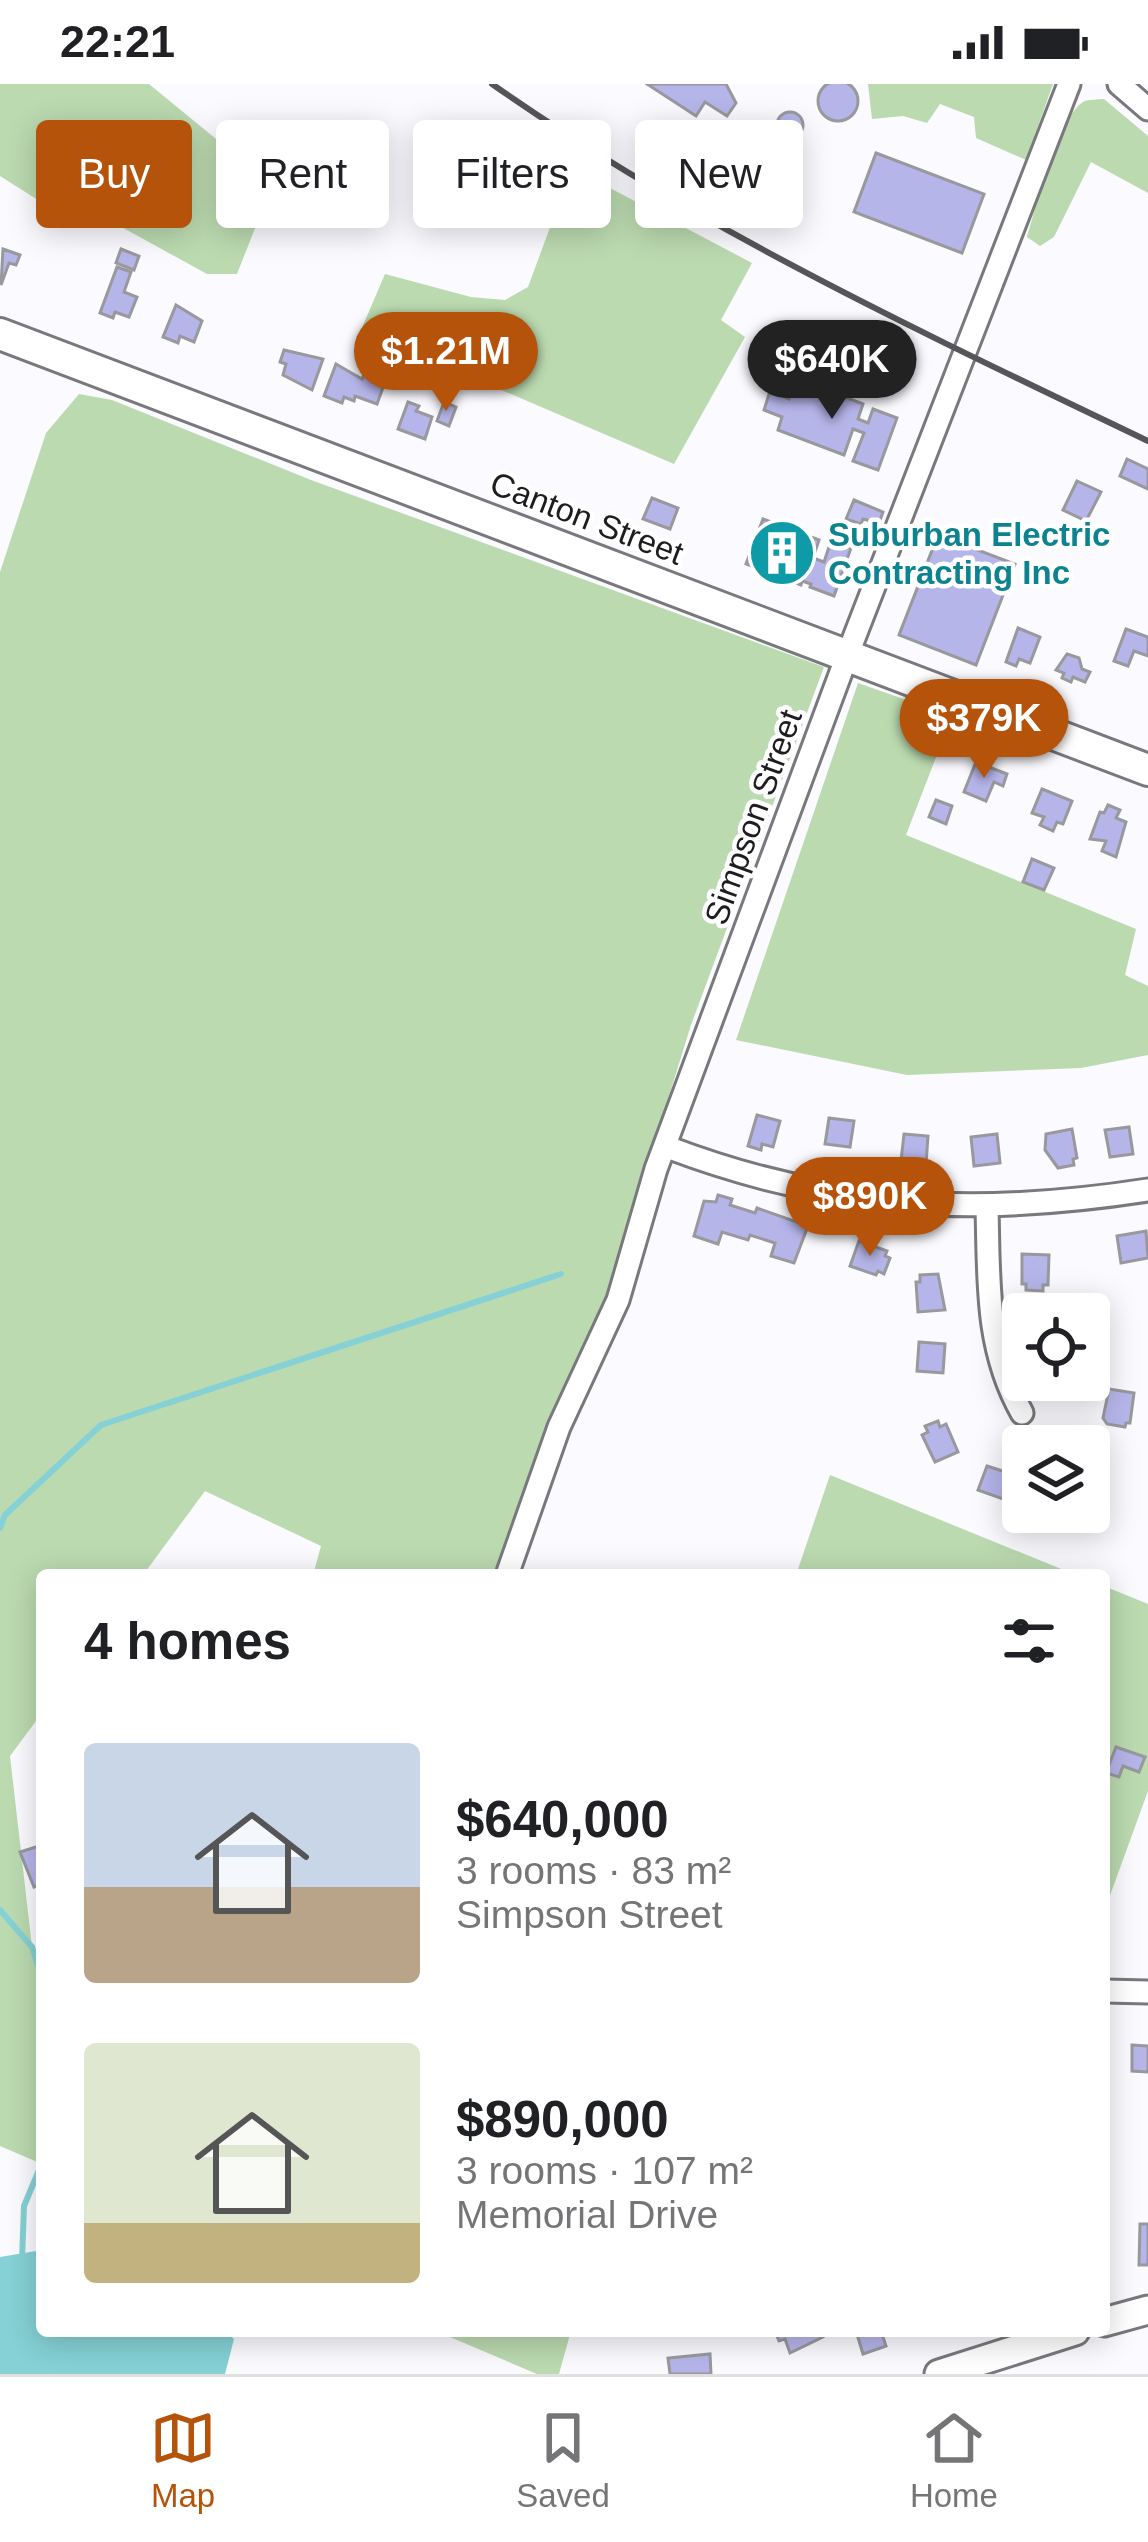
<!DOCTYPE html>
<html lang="en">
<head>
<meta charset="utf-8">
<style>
  :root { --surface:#fff; --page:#f6f6f6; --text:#202124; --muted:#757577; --line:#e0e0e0; --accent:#b45309 }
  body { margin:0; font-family:Arial,sans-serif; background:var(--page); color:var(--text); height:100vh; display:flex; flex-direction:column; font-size:45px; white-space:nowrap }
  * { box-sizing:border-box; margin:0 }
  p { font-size:39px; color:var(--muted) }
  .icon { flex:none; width:66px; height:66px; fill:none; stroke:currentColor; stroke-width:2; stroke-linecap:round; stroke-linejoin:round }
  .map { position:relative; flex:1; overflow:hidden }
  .side { position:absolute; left:36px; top:1485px; width:1074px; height:768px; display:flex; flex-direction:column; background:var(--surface); border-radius:12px; box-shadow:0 6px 30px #0003 }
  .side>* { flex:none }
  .guide { position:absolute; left:36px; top:36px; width:1077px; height:108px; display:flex; gap:24px }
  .controls { position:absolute; left:1002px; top:1209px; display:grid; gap:24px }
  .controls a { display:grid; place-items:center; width:108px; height:108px; border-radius:12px; background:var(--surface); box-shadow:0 6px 30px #0003; font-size:60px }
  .price { position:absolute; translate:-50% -102px; padding:0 27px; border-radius:42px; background:var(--accent); color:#fff; font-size:39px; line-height:78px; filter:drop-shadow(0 3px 6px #0008) }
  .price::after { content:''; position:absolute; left:50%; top:72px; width:36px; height:27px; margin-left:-18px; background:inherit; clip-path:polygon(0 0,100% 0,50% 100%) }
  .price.on { background:#222; color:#fff }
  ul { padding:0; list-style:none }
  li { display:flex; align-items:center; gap:36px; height:300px; padding:0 48px }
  li span { display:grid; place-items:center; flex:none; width:336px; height:240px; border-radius:12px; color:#555 }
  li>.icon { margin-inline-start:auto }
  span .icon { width:144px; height:144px; fill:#fffc; stroke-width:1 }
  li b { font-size:51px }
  h2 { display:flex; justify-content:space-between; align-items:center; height:144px; padding:0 48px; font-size:51px }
  .tag { padding:0 42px; border-radius:12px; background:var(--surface); box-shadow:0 6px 30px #0003; font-size:42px; line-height:108px }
  .tag.on { background:var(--accent); color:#fff }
  .status { display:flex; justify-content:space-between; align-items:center; height:84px; padding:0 60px; background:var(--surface); direction:ltr }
  .status svg { height:33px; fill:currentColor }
  .menu { display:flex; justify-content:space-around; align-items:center; height:168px; border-top:3px solid var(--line); background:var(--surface); font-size:33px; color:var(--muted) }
  .menu a { display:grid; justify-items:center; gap:6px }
  .menu .on { color:var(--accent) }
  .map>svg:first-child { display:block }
</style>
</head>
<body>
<div class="status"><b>22:21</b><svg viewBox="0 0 49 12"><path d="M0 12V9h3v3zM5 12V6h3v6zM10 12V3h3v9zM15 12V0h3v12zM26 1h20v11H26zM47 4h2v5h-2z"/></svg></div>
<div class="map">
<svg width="1148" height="2290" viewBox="0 0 1148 2290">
  <rect width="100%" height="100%" fill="#fafaff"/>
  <!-- green -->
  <g fill="#bbdab0">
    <path d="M0 0H149L272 101 237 190H207L96 129 57 128 0 92Z"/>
    <path d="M868 0H1053L1026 76 976 54 974 33 940 20 927 39 903 32 872 35Z"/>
    <path d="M1104 15 1148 52V109L1091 78 1054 153 1040 162 1027 153C1035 127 1060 27 1085 17 1086 16 1103 15 1104 15Z"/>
    <path d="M572 84 752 179 721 236 745 253 674 380 485 299 358 253 385 190 471 213 505 216 528 203Z"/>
    <path d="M79 310 112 316 311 396 824 583 691 941 604 1221 547 1337 494 1491H313L321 1462 205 1407 143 1491H42V1629L10 1672 32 1863 42 1869V2080L0 2062V488L46 349Z"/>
    <path d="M858 599 952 632 906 751 1136 845 1125 891 1148 902V971L1081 984 907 991 736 956Z"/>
    <path d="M830 1391 1076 1491H796Z"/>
    <path d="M1104 1502 1148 1520V1707L1104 1828Z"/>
    <path d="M436 2247H571L559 2290H537Z"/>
  </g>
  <!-- water -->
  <path fill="#85d1d5" d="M42 2166V2247H224L234 2255 225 2290H0V2173Z"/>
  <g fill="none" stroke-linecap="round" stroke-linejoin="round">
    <!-- stream -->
    <g stroke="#85d1d5" stroke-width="6">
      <path d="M0 1444 5 1431 101 1341 561 1190"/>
      <path d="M0 1826 32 1863 42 1894"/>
      <path d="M22 2176 24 2122 42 2079"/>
    </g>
  </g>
  <!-- building -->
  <g fill="#b6b5ea" stroke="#98989d" stroke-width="3">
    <circle cx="838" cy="17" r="20"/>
    <path d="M647 0H726L736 19 727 32 705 18 696 32Z"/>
    <circle cx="790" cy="41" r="13"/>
    <path d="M876 69 984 110 962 169 854 128Z"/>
    <path d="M3 165 20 171 16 181 9 179 1 201Z"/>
    <path d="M121 165 139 172 134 186 116 179Z"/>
    <path d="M117 183 131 188 124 208 137 213 129 233 115 228 113 234 100 229Z"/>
    <path d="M176 221 202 237 194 258 180 252 178 259 163 253Z"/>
    <path d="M284 266 323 275 312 306 283 291 286 280 280 278Z"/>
    <path d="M336 280 362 295 366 286 376 290 374 294 385 298 377 320 355 312 354 317 344 313 342 319 324 312Z"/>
    <path d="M797 295 863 320 858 335 868 339 873 325 897 334 878 386 853 377 864 349 853 345 844 371 778 346 782 333 764 326 770 307 789 315Z"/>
    <path d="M408 318 419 322 416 327 432 333 425 355 398 345Z"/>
    <path d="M444 318 456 323 449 342 437 337Z"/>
    <path d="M1127 375 1148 385V405L1120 392Z"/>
    <path d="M1077 397 1101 408 1086 437 1063 426Z"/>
    <path d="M652 414 678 424 670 445 643 435Z"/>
    <path d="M854 416 883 428 879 439 863 435 861 440 846 435Z"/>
    <path d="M763 435 819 456 813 474 824 478 831 457 851 464 834 512 810 503 811 500 802 497 801 501 746 480Z"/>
    <path d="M938 451 1015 480 976 581 899 551Z"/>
    <path d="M1018 544 1040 553 1030 579 1019 575 1016 582 1006 578Z"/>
    <path d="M1126 545 1148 553V572L1134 567 1128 582 1114 577Z"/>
    <path d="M1067 570 1079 574 1082 585 1090 588 1085 598 1073 593 1071 598 1062 594 1064 589 1056 586Z"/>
    <path d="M976 678 1007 690 1003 702 994 698 986 717 964 708Z"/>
    <path d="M1042 705 1072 717 1063 740 1057 738 1053 747 1040 741 1044 733 1032 729Z"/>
    <path d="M936 716 952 722 946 740 929 733Z"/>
    <path d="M1108 721 1120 726 1116 734 1126 738 1116 773 1102 767 1106 757 1090 755 1100 728 1104 729Z"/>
    <path d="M1032 775 1054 784 1044 806 1023 798Z"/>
    <path d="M757 1031 780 1037 773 1063 762 1060 761 1066 748 1062Z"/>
    <path d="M829 1034 854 1037 850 1063 825 1060Z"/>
    <path d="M1129 1043 1133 1070 1110 1073 1105 1046Z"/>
    <path d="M1072 1045 1077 1074 1073 1075 1074 1081 1058 1084 1045 1066 1046 1050Z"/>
    <path d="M904 1050 928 1052 926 1080 901 1077Z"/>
    <path d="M997 1050 1000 1079 974 1082 971 1053Z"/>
    <path d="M718 1111 732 1115 730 1121 755 1129 757 1124 808 1142 794 1179 771 1172 775 1159 750 1151 748 1156 722 1148 718 1160 694 1152 704 1117 716 1118Z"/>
    <path d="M1146 1147 1148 1174 1121 1179 1117 1152Z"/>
    <path d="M859 1157 887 1167 885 1172 890 1174 884 1190 878 1187 876 1191 850 1182Z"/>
    <path d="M1022 1170 1049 1171 1048 1201H1043V1207L1026 1206V1200H1022Z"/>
    <path d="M938 1190 945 1226 918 1228 916 1198H920V1191Z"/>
    <path d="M919 1258 945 1260 943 1289 917 1287Z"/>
    <path d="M1109 1305 1134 1309 1130 1339H1126L1125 1343 1107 1340 1103 1334Z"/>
    <path d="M938 1337 940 1343 946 1340 958 1368 935 1378 922 1351 928 1348 925 1342Z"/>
    <path d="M987 1382 1015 1391 1013 1397 1020 1400 1015 1412 1006 1409 1003 1415 978 1406Z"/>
    <path d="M1116 1663 1145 1673 1139 1688 1123 1682 1119 1693 1106 1689Z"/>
    <path d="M39 1762 42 1800 34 1803 20 1768Z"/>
    <path d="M1132 1961 1148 1962V1988L1132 1987Z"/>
    <path d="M1140 2140H1148V2181H1139Z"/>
    <path d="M775 2247H821L823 2253 790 2269 785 2255 779 2257Z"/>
    <path d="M856 2247H881L886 2262 863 2270Z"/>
    <path d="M710 2270 711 2290H670L668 2274Z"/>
  </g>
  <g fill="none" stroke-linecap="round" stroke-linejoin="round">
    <!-- minor casing -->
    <g stroke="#79797d" stroke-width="27">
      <g id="minor">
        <path d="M1119 0 1148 25"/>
        <path d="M667 1063C833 1126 974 1133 1148 1106"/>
        <path d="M987 1124C989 1195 985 1264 1022 1329"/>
        <path d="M507 1491 559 1343 618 1216 656 1085 847 572 1069 0"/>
        <path d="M1104 1907 1148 1908"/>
      </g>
    </g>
    <!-- tertiary casing -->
    <g stroke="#79797d" stroke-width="33">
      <g id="tertiary">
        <path d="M1104 2238 1148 2226"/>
        <path d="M939 2290 1075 2247"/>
      </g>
    </g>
    <!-- secondary casing -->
    <g stroke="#79797d" stroke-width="36">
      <path id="secondary" d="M0 250 1148 686"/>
    </g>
    <!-- minor -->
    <use href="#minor" stroke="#fff" stroke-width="21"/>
    <!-- tertiary -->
    <use href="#tertiary" stroke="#fff" stroke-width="27"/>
    <!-- secondary -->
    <use href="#secondary" stroke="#fff" stroke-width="30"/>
    <!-- rail -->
    <path stroke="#565659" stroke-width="6" d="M492 0C699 145 921 248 1148 357"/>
  </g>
  <!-- icons -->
  <defs>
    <g id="building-disc" transform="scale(3.45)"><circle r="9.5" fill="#0f9aa8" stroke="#fff"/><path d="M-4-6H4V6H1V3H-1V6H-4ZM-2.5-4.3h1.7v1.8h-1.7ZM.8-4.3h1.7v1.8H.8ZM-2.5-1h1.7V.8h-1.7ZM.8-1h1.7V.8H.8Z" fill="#fff"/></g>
  </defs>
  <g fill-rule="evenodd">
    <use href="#building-disc" x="782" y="469"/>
  </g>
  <g text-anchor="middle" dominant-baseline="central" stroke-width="9" stroke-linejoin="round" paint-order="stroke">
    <!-- street labels -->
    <g font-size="33" fill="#1d1d1f" stroke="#fff">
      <text transform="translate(587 434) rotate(21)">Canton Street</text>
      <text transform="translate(753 733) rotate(-70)">Simpson Street</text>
    </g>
    <!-- culture labels -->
    <g font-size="33" font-weight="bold" fill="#0d838f" stroke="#fff" text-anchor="start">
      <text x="828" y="450">Suburban Electric<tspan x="828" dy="38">Contracting Inc</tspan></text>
    </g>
  </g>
</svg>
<div class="controls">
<a><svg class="icon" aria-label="locate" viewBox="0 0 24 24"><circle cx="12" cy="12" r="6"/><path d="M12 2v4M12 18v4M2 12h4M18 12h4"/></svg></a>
<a><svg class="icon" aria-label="layers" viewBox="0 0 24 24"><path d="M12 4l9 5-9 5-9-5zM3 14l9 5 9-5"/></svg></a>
</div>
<b class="price" style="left:446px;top:330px">$1.21M</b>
<b class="price on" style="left:832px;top:338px">$640K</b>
<b class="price" style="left:984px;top:697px">$379K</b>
<b class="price" style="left:870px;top:1175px">$890K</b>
<div class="guide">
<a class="tag on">Buy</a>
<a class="tag">Rent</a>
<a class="tag">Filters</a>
<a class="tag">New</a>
</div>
<section class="side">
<h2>4 homes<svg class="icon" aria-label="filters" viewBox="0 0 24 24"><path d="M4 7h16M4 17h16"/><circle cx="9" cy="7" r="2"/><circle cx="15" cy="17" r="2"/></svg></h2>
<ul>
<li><span style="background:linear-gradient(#c9d6e8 60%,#b9a48a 0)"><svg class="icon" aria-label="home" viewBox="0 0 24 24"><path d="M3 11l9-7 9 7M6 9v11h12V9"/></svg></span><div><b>$640,000</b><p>3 rooms · 83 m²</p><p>Simpson Street</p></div></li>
<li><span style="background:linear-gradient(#dfe7d0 75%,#c2b280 0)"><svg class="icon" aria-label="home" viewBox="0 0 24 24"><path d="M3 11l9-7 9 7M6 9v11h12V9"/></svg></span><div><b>$890,000</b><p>3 rooms · 107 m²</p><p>Memorial Drive</p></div></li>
</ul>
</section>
</div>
<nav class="menu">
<a class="on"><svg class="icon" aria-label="map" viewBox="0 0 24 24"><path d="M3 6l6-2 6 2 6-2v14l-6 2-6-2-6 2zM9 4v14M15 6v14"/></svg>Map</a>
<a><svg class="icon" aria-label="saved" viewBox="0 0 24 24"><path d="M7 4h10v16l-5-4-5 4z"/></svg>Saved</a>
<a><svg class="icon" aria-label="home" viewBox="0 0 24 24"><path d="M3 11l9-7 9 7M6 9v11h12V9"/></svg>Home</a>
</nav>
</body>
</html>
